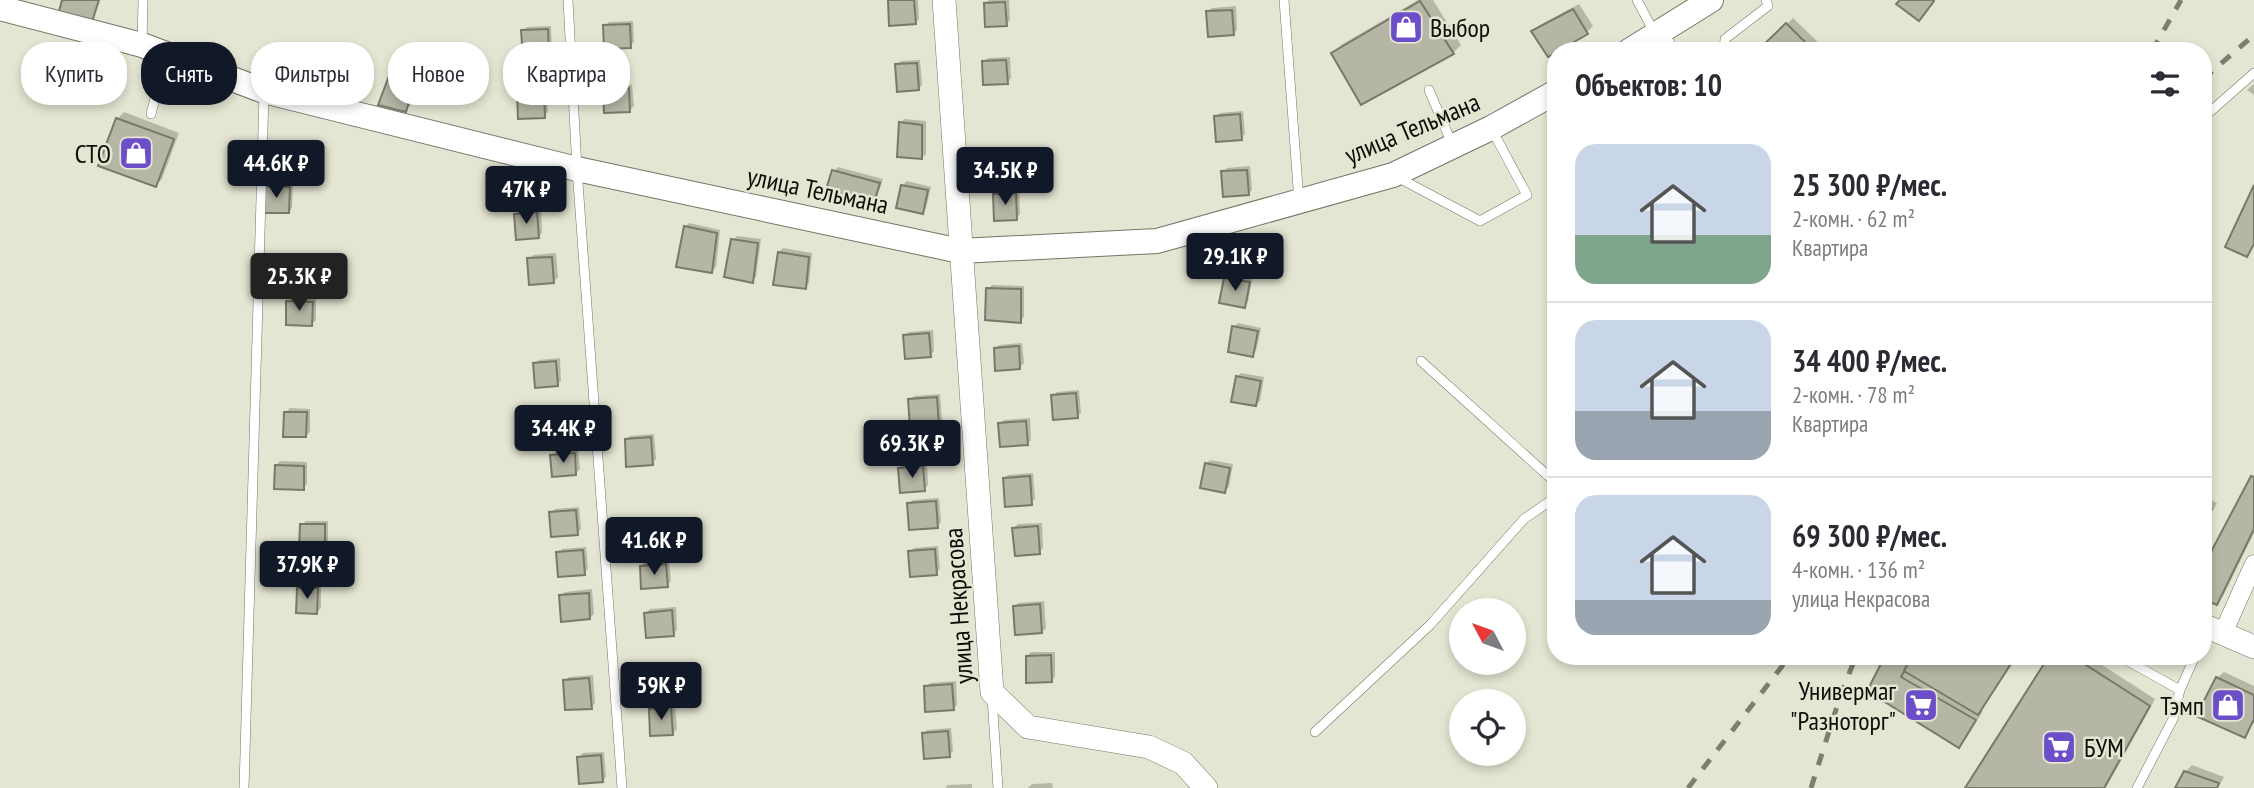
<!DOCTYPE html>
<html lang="ru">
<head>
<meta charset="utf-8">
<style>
  :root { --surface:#fff; --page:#f7f7f7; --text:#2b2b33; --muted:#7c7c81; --line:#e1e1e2; --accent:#111827 }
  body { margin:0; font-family:"PT Sans Narrow",sans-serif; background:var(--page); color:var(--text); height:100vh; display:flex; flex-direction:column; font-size:26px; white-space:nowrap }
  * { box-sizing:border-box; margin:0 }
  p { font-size:23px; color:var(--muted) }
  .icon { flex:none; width:38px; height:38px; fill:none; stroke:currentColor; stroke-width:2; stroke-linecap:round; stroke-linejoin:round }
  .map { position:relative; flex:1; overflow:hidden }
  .sheet { position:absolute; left:1547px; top:42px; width:665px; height:623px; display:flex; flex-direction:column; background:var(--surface); border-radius:28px; box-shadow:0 4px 10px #0003 }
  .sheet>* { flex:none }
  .top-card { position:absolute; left:21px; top:42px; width:665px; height:63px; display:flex; gap:14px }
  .needle { width:46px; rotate:311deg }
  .buttons { position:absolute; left:1449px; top:598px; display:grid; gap:14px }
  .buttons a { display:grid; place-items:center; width:77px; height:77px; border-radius:50%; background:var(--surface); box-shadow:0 4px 10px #0003; font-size:35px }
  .price { position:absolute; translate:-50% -60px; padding:0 16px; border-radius:7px; background:var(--accent); color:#fff; font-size:23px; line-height:46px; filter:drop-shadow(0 2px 4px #0008) }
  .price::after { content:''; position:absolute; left:50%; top:42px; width:21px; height:16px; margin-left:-10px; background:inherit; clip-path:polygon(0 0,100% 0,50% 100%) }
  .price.on { background:#222; color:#fff }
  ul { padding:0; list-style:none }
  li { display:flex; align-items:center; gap:21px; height:175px; padding:0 28px }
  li+li { border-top:2px solid var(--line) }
  li span { display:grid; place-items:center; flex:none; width:196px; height:140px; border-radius:21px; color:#555 }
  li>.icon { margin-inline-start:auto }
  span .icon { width:84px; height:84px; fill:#fffc; stroke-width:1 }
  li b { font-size:30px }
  h2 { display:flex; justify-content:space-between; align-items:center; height:84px; padding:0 28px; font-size:30px }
  .pill { padding:0 24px; border-radius:28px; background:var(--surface); box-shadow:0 4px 10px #0003; font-size:24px; line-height:63px }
  .pill.on { background:var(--accent); color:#fff }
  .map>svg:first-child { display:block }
</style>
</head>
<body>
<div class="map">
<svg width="2254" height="788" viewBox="0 0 2254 788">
  <rect width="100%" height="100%" fill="#e5e5d3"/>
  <!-- shadow -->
  <g fill="#0003">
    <path d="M889 0H918L919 19 915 23Z"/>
    <path d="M989 0H1009L1010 20 1006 24 986 3Z"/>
    <path d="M1418 0H1433L1461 45 1453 53H1333L1341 45Z"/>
    <path d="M1579 4 1593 26 1587 32H1533L1540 25Z"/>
    <path d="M1236 6 1237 30 1233 34 1208 12 1212 8Z"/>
    <path d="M1793 18 1823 47 1820 51H1760Z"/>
    <path d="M633 21 634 42 630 46 605 26 609 22Z"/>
    <path d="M551 26 552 51 548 55 523 31 527 27Z"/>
    <path d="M325 55 360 66 352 92 348 96 321 59Z"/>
    <path d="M1010 57 1011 78 1007 82 984 62 988 58Z"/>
    <path d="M920 60 922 85 918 89 897 65 901 61Z"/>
    <path d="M394 73 416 81 410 106 406 110 390 77Z"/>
    <path d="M2254 84V95L2247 90Z"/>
    <path d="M632 85 634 106 630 110 605 90 609 86Z"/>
    <path d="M547 88 548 112 544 116 519 93 523 89Z"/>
    <path d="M1243 111 1245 134 1241 138 1216 117 1220 113Z"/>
    <path d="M124 112 179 133 162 179 156 185 117 119Z"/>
    <path d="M904 119 926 121V154L922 158 901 123Z"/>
    <path d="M1250 166 1252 190 1248 194 1223 172 1227 168Z"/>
    <path d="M838 167 883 179 875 203 872 207 834 171Z"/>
    <path d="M907 181 931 187 926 208 922 212 903 185Z"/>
    <path d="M268 183 293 184 292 208 288 212 264 187Z"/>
    <path d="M999 190H1019L1020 214 1016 218 995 194Z"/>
    <path d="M541 209 542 233 538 237 516 214 520 210Z"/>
    <path d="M689 223 720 230 716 267 712 271 685 227Z"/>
    <path d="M737 236 761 239 756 277 752 281 733 240Z"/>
    <path d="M783 248 812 253 809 283 805 287 779 252Z"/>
    <path d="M556 253 558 277 554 281 529 259 533 255Z"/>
    <path d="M1230 275 1252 279 1248 302 1244 306 1226 279Z"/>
    <path d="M992 285 1024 286V317L1020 321 988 289Z"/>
    <path d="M292 298 316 299V320L312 324 288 302Z"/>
    <path d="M1238 323 1261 328 1256 351 1252 355 1234 327Z"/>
    <path d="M933 330 934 351 930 355 905 336 909 332Z"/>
    <path d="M1022 343 1024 363 1020 367 996 349 999 345Z"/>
    <path d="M560 358 561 381 557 385 535 364 539 360Z"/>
    <path d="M1241 373 1264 377 1260 401 1256 404 1237 377Z"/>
    <path d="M1079 390 1081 413 1077 417 1053 396 1057 392Z"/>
    <path d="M940 394 942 420 938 424 910 400 914 396Z"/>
    <path d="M290 408 310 409V432L306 436 286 412Z"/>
    <path d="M1030 418 1031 440 1027 444 1000 424 1004 420Z"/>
    <path d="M654 434 656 459 652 463 626 440 630 436Z"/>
    <path d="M578 450 580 469 576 473 552 456 556 452Z"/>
    <path d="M1210 460 1233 464 1229 487 1225 491 1206 464Z"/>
    <path d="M280 461 307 462V484L303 488 276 465Z"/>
    <path d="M927 463 928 485 924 489 899 468 903 465Z"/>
    <path d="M1033 473 1035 499 1031 503 1004 479 1008 475Z"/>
    <path d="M2254 475V533L2223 596 2216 603Z"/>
    <path d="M2203 496 2217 503 2203 527Z"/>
    <path d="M939 498 941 522 937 526 909 504 913 500Z"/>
    <path d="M579 507 581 529 577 533 551 513 555 509Z"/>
    <path d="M306 521H328V545L324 549 302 525Z"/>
    <path d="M1042 523 1043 548 1039 552 1014 528 1018 524Z"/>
    <path d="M938 546 940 569 936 573 910 552 914 548Z"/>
    <path d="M586 547 588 569 584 573 558 553 562 549Z"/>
    <path d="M669 560 671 581 667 585 641 566 645 562Z"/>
    <path d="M303 584 321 585V608L317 612 299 588Z"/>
    <path d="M592 589 594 614 590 618 561 596 565 592Z"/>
    <path d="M1044 601 1046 628 1042 632 1014 607 1018 603Z"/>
    <path d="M676 607 677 630 673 634 646 613 650 609Z"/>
    <path d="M1031 652H1055V677L1051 681 1027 656Z"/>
    <path d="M1887 656H2017L1981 710 1983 711 1967 737 1959 746 1869 690Z"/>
    <path d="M2051 656H2088L2155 699 2106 788H1969Z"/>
    <path d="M673 672 675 698 668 705 675 704 677 729 673 733 650 710 657 703 647 678 651 674Z"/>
    <path d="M2224 672 2254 686V723L2244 736 2217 678Z"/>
    <path d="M593 675 595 703 591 707 565 681 569 677Z"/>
    <path d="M956 681 957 705 953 709 926 687 930 683Z"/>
    <path d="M951 728 953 751 949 755 924 734 927 730Z"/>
    <path d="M604 752 606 777 602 781 579 757 583 753Z"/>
    <path d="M2192 765 2224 777 2218 788H2177L2185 772Z"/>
    <path d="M1052 783 1053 788H1028L1032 784Z"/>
    <path d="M972 784V788H945L948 785Z"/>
  </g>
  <!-- building -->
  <g fill="#b5b6a5" stroke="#797969" stroke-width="2">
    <path d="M62 0H99L91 25 58 15Z"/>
    <path d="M888 0H914L916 24 889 26Z"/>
    <path d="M1900 0H1933L1934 1 1919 21 1896 4Z"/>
    <path d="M1420 1 1454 54 1361 105 1331 53Z"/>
    <path d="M1005 2 1007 26 985 27 984 3Z"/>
    <path d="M1573 9 1588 34 1548 57 1531 31Z"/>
    <path d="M1232 10 1234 35 1208 37 1206 11Z"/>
    <path d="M1786 23 1814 51H1757Z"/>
    <path d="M630 24 631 48 604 49 603 25Z"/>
    <path d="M548 29 549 57 523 58 521 30Z"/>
    <path d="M319 58 357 70 348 98 308 86Z"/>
    <path d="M1006 60 1008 84 983 85 982 61Z"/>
    <path d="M917 63 919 90 897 92 895 64Z"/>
    <path d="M389 76 414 85 406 112 378 105Z"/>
    <path d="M629 88 630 112 604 113 603 89Z"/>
    <path d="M544 91 545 118 518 119 517 92Z"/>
    <path d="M1240 114 1242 140 1216 142 1214 116Z"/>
    <path d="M116 118 174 139 156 187 98 166Z"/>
    <path d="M899 122 922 125V159L897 157Z"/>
    <path d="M832 170 880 183 872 209 824 196Z"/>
    <path d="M1247 170 1249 195 1223 197 1221 171Z"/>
    <path d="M901 185 928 190 923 214 896 208Z"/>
    <path d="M2254 185V244L2247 257 2225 247Z"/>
    <path d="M263 186 290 187 289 213H262Z"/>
    <path d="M1016 193 1017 220 994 221 993 194Z"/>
    <path d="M537 212 539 238 516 240 514 214Z"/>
    <path d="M684 226 717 233 712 273 676 267Z"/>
    <path d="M731 239 758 243 753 283 724 277Z"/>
    <path d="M778 252 809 257 806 289 773 285Z"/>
    <path d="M552 257 554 283 529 285 527 258Z"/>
    <path d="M1224 278 1250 282 1245 308 1219 303Z"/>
    <path d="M986 288 1021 289V323L985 320Z"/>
    <path d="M286 301 313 302 312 326 286 325Z"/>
    <path d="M1232 326 1258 331 1253 357 1228 352Z"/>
    <path d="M929 333 931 357 905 359 903 335Z"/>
    <path d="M1019 346 1020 369 995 371 994 348Z"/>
    <path d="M556 361 558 386 535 388 533 363Z"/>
    <path d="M1236 376 1261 381 1256 406 1231 402Z"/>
    <path d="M1076 393 1078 418 1053 420 1051 395Z"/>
    <path d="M937 397 939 426 910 428 908 399Z"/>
    <path d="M284 412H307L306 437H283Z"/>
    <path d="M1026 421 1028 445 1000 447 998 423Z"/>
    <path d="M651 437 653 465 626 467 625 439Z"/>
    <path d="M575 453 576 475 552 477 550 455Z"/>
    <path d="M1205 463 1230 468 1225 493 1200 488Z"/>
    <path d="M275 465 304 466V490L274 489Z"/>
    <path d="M923 466 925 491 900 493 898 468Z"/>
    <path d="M1030 476 1032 505 1005 507 1003 478Z"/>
    <path d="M2251 476 2254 477V529L2217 605 2203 599V567Z"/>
    <path d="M936 501 938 528 909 530 907 503Z"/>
    <path d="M2203 505 2212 509 2203 525Z"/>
    <path d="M576 510 578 535 551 537 549 512Z"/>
    <path d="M300 524H325V550H299Z"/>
    <path d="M1038 526 1040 554 1015 556 1012 528Z"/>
    <path d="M935 549 937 575 910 577 908 551Z"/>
    <path d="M583 550 585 575 558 577 556 552Z"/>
    <path d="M666 564 668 587 641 589 640 566Z"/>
    <path d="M297 588H318L317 614 296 613Z"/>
    <path d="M589 593 590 619 561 622 559 595Z"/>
    <path d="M1040 604 1042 633 1015 635 1013 606Z"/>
    <path d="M672 610 674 636 646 638 644 613Z"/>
    <path d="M1051 655 1052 682 1026 683V656Z"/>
    <path d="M1885 656H1913L1901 677 1976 720 1959 748 1867 691Z"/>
    <path d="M1912 656H2016L1978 715 1904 671Z"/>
    <path d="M2049 656H2072L2150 706 2104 788H1965Z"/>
    <path d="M670 675 672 704 647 705 645 677Z"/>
    <path d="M2216 677 2254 695V719L2245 738 2196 716Z"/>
    <path d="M589 678 592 709 565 710 563 680Z"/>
    <path d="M952 684 954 710 925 712 924 686Z"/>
    <path d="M671 707 673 735 650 736 649 709Z"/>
    <path d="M948 731 950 757 924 759 922 733Z"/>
    <path d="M601 755 603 782 579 784 577 757Z"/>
    <path d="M2184 771 2219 783 2217 788H2175Z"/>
  </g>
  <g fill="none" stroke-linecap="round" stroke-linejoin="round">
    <!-- service casing -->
    <g stroke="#757666" stroke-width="10">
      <g id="service">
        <path d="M568 0 577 169 622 788"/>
        <path d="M1284 0 1299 201"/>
        <path d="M1637 0 1655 34"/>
        <path d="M142 44 143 0"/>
        <path d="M1724 51 1725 39 1768 6 1766 0"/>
        <path d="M1429 90 1452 144"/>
        <path d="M151 114 166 56"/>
        <path d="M2203 118 2254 73"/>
        <path d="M1397 177 1480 221 1527 195 1492 130"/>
        <path d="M1421 361 1556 483"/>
        <path d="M2119 656 2180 690"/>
        <path d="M992 697 998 788"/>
        <path d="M1315 732 1430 625 1524 519 1556 497"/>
        <path d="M244 788 264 94"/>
        <path d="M2137 788 2173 719 2180 690 2195 656"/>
      </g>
    </g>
    <!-- minor casing -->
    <g stroke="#757666" stroke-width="19">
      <path id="minor" d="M2223 633 2254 564"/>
    </g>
    <!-- tertiary casing -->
    <g stroke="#757666" stroke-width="24">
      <g id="tertiary">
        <path d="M944 0 992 692 1028 727 1149 747 1183 763 1206 788"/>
        <path d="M1656 35 1667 51"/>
        <path d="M2203 625 2254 647"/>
      </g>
    </g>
    <!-- secondary casing -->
    <g stroke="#757666" stroke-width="26">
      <g id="secondary">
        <path d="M0 8 142 45 264 91 577 169 960 251 1157 241 1393 175 1491 128 1556 92"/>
        <path d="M1629 51 1711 0"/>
      </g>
    </g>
    <!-- service -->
    <use href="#service" stroke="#fff" stroke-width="9"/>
    <!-- minor -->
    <use href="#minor" stroke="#fff" stroke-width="18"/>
    <!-- tertiary -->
    <use href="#tertiary" stroke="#fff" stroke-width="23"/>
    <!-- secondary -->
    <use href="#secondary" stroke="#fff" stroke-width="24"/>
    <!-- rail -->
    <g stroke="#7d7d70" stroke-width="5" stroke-dasharray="12 12" stroke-linecap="butt">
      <path d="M2152 51 2181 0"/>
      <path d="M2203 79 2254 35"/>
      <path d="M1688 788 1790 656"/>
      <path d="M1811 788 1840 697 1856 656"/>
    </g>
  </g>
  <!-- icons -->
  <defs>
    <g id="shop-square" transform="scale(1.75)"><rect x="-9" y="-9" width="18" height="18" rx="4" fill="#6b4ec8" stroke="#e5e5d3"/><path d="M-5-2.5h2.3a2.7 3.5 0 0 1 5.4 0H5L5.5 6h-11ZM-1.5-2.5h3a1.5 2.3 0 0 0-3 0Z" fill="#fff"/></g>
    <g id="supermarket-square" transform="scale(1.75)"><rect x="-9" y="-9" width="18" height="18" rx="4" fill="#6b4ec8" stroke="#e5e5d3"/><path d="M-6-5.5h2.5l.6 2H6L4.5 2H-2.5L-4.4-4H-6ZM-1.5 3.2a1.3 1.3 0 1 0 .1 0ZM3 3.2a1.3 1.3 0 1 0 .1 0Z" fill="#fff"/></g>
  </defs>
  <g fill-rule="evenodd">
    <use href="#shop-square" x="1406" y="27"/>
    <use href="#shop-square" x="136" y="153"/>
    <use href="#supermarket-square" x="1921" y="705"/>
    <use href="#shop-square" x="2228" y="705"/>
    <use href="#supermarket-square" x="2059" y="747"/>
  </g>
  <g text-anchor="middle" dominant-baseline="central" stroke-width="5" stroke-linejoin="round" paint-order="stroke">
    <!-- poi labels -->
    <g font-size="26" fill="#0e0e08" stroke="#e5e5d3" text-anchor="end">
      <text x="1430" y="27" text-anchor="start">Выбор</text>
      <text x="111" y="153">СТО</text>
      <text x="1896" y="690">Универмаг<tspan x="1896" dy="30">"Разноторг"</tspan></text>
      <text x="2204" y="705">Тэмп</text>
      <text x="2084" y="747" text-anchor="start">БУМ</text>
    </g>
    <!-- street labels -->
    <g font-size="26" fill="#0e0e08" stroke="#e5e5d3">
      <text transform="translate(1412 128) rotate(-23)">улица Тельмана</text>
      <text transform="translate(818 190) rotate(12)">улица Тельмана</text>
      <text transform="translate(958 606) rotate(-94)">улица Некрасова</text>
    </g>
  </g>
</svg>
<div class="buttons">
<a><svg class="needle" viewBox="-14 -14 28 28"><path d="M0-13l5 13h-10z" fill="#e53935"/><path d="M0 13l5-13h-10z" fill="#7c7c81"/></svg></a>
<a><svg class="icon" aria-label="locate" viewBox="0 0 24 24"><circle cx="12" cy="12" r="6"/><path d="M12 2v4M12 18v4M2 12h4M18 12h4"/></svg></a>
</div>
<b class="price" style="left:276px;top:200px">44.6K ₽</b>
<b class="price" style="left:1005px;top:207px">34.5K ₽</b>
<b class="price" style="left:526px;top:226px">47K ₽</b>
<b class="price" style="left:1235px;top:293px">29.1K ₽</b>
<b class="price on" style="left:299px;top:313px">25.3K ₽</b>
<b class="price" style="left:563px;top:465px">34.4K ₽</b>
<b class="price" style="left:912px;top:480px">69.3K ₽</b>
<b class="price" style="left:654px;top:577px">41.6K ₽</b>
<b class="price" style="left:307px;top:601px">37.9K ₽</b>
<b class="price" style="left:661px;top:722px">59K ₽</b>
<div class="top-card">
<a class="pill">Купить</a>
<a class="pill on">Снять</a>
<a class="pill">Фильтры</a>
<a class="pill">Новое</a>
<a class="pill">Квартира</a>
</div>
<section class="sheet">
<h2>Объектов: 10<svg class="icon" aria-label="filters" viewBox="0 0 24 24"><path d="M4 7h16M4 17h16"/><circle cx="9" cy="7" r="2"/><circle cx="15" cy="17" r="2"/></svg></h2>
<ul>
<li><span style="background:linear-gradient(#c9d6e8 65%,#7fa58c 0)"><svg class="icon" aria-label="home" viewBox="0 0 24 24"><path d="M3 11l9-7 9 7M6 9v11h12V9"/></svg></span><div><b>25 300 ₽/мес.</b><p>2-комн. · 62 m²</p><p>Квартира</p></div></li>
<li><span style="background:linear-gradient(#c9d6e8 65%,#9aa5b1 0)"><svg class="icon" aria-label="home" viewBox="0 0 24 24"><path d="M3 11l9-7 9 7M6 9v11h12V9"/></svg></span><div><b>34 400 ₽/мес.</b><p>2-комн. · 78 m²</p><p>Квартира</p></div></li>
<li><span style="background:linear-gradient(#c9d6e8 75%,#9aa5b1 0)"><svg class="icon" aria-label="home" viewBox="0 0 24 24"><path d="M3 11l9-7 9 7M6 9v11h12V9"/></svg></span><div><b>69 300 ₽/мес.</b><p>4-комн. · 136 m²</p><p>улица Некрасова</p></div></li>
</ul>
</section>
</div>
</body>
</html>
